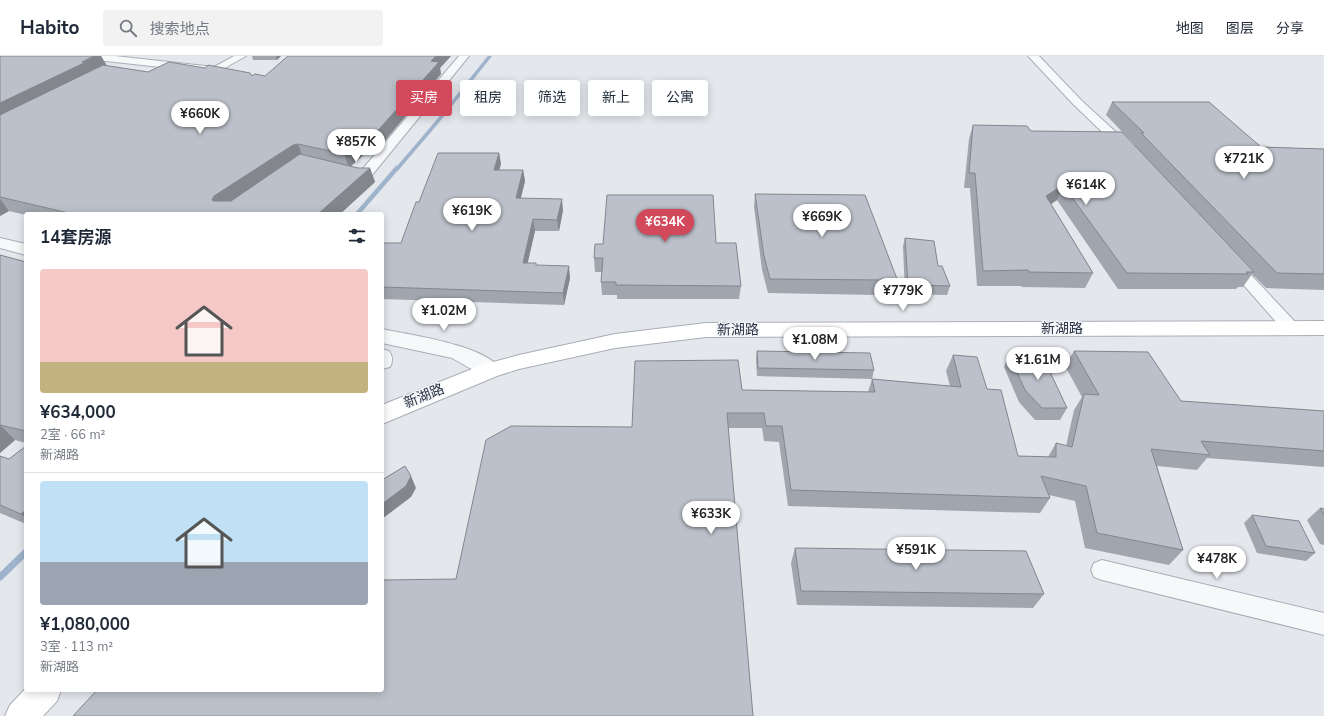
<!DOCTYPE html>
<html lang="zh">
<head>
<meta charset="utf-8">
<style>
  :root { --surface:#fff; --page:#f2f2f3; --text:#1f2937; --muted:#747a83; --line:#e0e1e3; --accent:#d1495b }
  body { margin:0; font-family:"Nunito Sans","Noto Sans SC",sans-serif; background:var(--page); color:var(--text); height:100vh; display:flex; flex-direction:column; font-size:15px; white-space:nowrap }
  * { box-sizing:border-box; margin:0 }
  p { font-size:13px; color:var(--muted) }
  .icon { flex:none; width:22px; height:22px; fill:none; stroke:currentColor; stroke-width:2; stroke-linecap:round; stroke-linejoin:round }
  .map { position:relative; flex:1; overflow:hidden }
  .panel { position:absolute; left:24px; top:156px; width:360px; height:480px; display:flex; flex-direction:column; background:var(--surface); border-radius:4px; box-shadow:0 2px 10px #0003 }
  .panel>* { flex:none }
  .guide { position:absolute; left:396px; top:24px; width:380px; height:36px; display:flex; gap:8px }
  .price { position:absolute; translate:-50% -34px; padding:0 9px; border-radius:14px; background:#fff; color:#222; font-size:13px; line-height:26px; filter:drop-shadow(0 1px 2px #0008) }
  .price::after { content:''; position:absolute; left:50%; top:24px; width:12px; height:9px; margin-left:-6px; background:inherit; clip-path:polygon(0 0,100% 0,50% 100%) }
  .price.current { background:var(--accent); color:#fff }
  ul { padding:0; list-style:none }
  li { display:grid; align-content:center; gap:8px; height:212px; padding:0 16px }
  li+li { border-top:1px solid var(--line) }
  li span { display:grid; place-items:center; height:124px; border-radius:4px; color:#555 }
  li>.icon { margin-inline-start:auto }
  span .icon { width:72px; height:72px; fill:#fffc; stroke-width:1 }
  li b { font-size:17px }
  h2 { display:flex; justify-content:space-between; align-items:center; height:48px; padding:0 16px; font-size:17px }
  .tag { padding:0 14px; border-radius:4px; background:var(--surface); box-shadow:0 2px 10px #0003; font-size:14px; line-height:36px }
  .tag.current { background:var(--accent); color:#fff }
  header { display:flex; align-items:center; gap:24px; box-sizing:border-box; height:56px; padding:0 20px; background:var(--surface); border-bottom:1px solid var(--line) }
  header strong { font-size:19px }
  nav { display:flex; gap:22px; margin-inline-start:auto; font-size:14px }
  .search { width:280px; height:36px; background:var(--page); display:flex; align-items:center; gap:10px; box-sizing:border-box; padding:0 14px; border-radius:4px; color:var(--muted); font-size:15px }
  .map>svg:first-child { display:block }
</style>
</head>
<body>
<header>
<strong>Habito</strong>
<div class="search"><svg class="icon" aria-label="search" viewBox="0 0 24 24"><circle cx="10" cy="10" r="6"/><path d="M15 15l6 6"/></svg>搜索地点</div>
<nav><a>地图</a><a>图层</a><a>分享</a></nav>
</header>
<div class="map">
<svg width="1324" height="660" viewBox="0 0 1324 660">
  <rect width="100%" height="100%" fill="#e4e7ec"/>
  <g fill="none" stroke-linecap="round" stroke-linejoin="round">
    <!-- stream-far2 -->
    <path stroke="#9fb4cc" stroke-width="3.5" d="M397 113 438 65 490 0"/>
    <!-- stream-far1 -->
    <path stroke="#9fb4cc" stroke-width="4.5" d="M357 158 397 112"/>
    <!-- stream -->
    <path stroke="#9fb4cc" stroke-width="7" d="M0 521 26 496"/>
    <!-- minor casing -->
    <g stroke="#a9aeb7" stroke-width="2">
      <g id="minor">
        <path d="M82 0H115L214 11 234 0H246L216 17 87 3Z"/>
        <path d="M459 0H469L368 124 363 125 345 121 344 118 345 115 350 114 360 116Z"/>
        <path d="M1028 0H1039L1082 45 1131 90 1133 93 1131 96H1123L1074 49Z"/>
        <path d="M1231 201 1236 203 1297 268 1299 272 1297 276 1291 278 1285 276 1226 209 1223 206 1226 203Z"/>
        <path d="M1102 504 1324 557V579L1102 524 1094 521 1091 514 1094 507Z"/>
      </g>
    </g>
    <!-- tertiary casing -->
    <g stroke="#a9aeb7" stroke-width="2">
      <g id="tertiary">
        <path d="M0 182 26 188V199L0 192Z"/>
        <path d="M382 273C410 279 486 289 501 314L498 319 490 322 482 319 452 302 382 287Z"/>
        <path d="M382 293 389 295C393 301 393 305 390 311L382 313Z"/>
      </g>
    </g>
    <!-- secondary casing -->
    <g stroke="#a9aeb7" stroke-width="2">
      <g id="secondary">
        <path d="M1324 265V279L706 281 615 292 519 313 497 320 382 368V349L482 309 519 299 615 278 706 267Z"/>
        <path d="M26 632V634H61L57 645 43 660H5L10 649Z"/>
      </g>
    </g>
    <!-- minor -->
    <use href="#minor" fill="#f7f8fa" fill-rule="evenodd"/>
    <!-- tertiary -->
    <use href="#tertiary" fill="#f7f8fa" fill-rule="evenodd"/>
    <!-- secondary -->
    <use href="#secondary" fill="#fff" fill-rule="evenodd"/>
  </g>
  <!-- wall -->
  <g fill="#a1a5ae">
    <path d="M0 0H101L107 10 148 16 265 20 288 0H451L440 12 441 18 377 94 370 93 350 110 358 112H370L375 126 340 158H26V159L9 155 0 160Z"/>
    <path d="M252 0H281L277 4H253Z"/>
    <path d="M1112 46 1261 91 1324 93V234L1266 232 1252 218 1243 231H1238L1236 233H1118L1057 144 1051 148 1093 217 1085 232 1022 231 1021 230H977L970 132H964L969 83 973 69 1031 75 1134 89H1135L1106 59Z"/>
    <path d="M499 97 501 108 499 114H523L525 125 521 142 563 154 559 175H535L527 207 537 209 570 222 564 249 382 243V187H401L419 146Z"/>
    <path d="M755 138 897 223 893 237H877V239L768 237 762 214 754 151Z"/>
    <path d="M905 182 938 210 950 230 947 239 905 238 903 190Z"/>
    <path d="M716 187 741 230 739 243H617V239H602L601 226 602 216H595L594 202Z"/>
    <path d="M0 199 26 206V387L15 384 0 397Z"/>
    <path d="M757 295 874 314 872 323 757 320 756 303Z"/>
    <path d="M1074 295 1181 345 1324 355V411L1207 402 1197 414 1157 410 1183 494 1169 509 1085 492 1075 445 1049 439 1050 442 1040 457 788 450 779 386 764 385 762 372H729L456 523 632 371 742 334 868 336 872 323 950 330 946 315 953 299 987 333 1018 400 1048 401 1056 387 1066 390 1074 354 1082 341 1065 310Z"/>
    <path d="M1009 299 1067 352 1060 364H1035L1019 346 1004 311Z"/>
    <path d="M26 390V468L0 457V400L9 403Z"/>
    <path d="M1320 452 1324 453V489L1320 488 1307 464Z"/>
    <path d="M1252 459 1315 497 1306 505 1257 497 1244 467Z"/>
    <path d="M795 492 1044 538 1033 552 797 549 791 507Z"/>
  </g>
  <!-- shaded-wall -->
  <g fill="#83868d">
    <path d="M94 0H101L107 10 0 65V47Z"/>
    <path d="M276 0H281L277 4Z"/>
    <path d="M436 0H451L440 12 441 18 377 94 373 80 431 5Z"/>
    <path d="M365 79 370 93 349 112 344 98Z"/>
    <path d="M298 88 303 102 222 154 212 144 214 140 293 89Z"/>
    <path d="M499 97 501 108 496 125 494 114Z"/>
    <path d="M370 112 375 126 340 158H320L319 157Z"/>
    <path d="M523 114 525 125 518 153 516 142Z"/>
    <path d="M1063 129 1057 144 1039 156 1046 140Z"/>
    <path d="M0 143 9 155 0 160Z"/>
    <path d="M562 143 563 154 559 175 557 164Z"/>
    <path d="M533 163 535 175 525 219 523 207Z"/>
    <path d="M569 210 570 222 564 249 563 237Z"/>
    <path d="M0 369 15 384 0 397Z"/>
    <path d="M411 420 416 432 411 441 382 463V448Z"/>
    <path d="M26 454V462L21 458Z"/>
  </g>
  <!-- building -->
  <g fill="#bbc0ca" stroke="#83868d">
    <path d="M0 0H94L82 6H86L0 47Z"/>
    <path d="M288 0H436L431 5 439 6 373 80 365 79 344 98 298 88 293 89 214 140 212 144 214 145H231L300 98 358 112H370L319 157 323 158H73L0 141V59L103 9 148 16 169 6 205 12 208 9 250 17 252 20 255 18 265 20Z"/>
    <path d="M1112 46H1209L1261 91 1324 93V218L1277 217 1141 77H1144Z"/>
    <path d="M973 69 1027 70 1031 75 1122 76 1254 216H1246L1248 218 1127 217 1063 129 1046 140 1093 217 1029 216 1028 214 983 215 975 117H969Z"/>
    <path d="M438 97H499L494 114H523L516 142 562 143 557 164 533 163 523 207H536V209L569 210 563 237 382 231V187H401L416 146H419Z"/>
    <path d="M755 138 865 139 897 223H881V224L770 223 764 200Z"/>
    <path d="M607 139H713L716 187H736L741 230 616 229V226H601L603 202H594L595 188H603Z"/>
    <path d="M905 182 934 185 938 210H942L950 230 908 229Z"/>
    <path d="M0 199 26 206V375L0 369Z"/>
    <path d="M757 295 870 297 874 314 758 312Z"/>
    <path d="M1074 295 1148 296 1181 345 1324 355V395L1201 385 1210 399 1151 393 1183 494 1097 477 1086 430 1041 420 1050 442 791 434 782 370H766L764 357H727L753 660H73L97 634H382V524L456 523 486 384 511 370 632 371 635 305 738 304 742 334 875 336 872 323 961 331 953 299 977 301 987 333 1001 334 1018 400 1056 401V387L1072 391 1084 338 1099 339Z"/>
    <path d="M1009 299 1043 301 1067 352H1042L1025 334Z"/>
    <path d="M26 390V454L21 458 0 449V400L9 403Z"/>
    <path d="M405 410 411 420 406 430 382 448V424Z"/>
    <path d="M1320 452 1324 453V459Z"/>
    <path d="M1252 459 1299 465 1315 497 1266 490Z"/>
    <path d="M795 492 1026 495 1044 538 801 535Z"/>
  </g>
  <g text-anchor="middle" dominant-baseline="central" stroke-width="3" stroke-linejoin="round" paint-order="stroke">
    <!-- street labels -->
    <g font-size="14" fill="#2b3445" stroke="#f4f6f9">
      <text x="1062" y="272">新湖路</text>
      <text transform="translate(738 274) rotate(-1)">新湖路</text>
      <text transform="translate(424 340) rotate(-22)">新湖路</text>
    </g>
  </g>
</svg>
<b class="price" style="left:200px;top:79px">¥660K</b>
<b class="price" style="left:356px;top:107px">¥857K</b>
<b class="price" style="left:1244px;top:124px">¥721K</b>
<b class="price" style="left:1086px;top:150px">¥614K</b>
<b class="price" style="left:472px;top:176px">¥619K</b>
<b class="price" style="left:822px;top:182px">¥669K</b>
<b class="price current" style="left:665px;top:187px">¥634K</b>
<b class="price" style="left:903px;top:256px">¥779K</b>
<b class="price" style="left:444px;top:276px">¥1.02M</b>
<b class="price" style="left:815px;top:305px">¥1.08M</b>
<b class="price" style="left:1038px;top:325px">¥1.61M</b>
<b class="price" style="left:711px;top:479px">¥633K</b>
<b class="price" style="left:916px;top:515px">¥591K</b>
<b class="price" style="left:1217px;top:524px">¥478K</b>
<div class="guide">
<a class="tag current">买房</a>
<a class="tag">租房</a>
<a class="tag">筛选</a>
<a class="tag">新上</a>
<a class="tag">公寓</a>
</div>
<section class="panel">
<h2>14套房源<svg class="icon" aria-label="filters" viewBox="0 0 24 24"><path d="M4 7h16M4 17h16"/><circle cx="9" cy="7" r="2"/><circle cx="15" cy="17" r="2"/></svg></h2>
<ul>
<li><span style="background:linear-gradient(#f6c9c9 75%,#c2b280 0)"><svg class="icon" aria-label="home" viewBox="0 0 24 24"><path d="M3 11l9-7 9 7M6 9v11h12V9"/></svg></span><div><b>¥634,000</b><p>2室 · 66 m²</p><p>新湖路</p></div></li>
<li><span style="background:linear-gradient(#bfe0f5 65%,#9aa5b1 0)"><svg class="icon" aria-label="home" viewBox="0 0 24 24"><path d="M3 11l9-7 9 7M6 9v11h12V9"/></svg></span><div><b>¥1,080,000</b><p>3室 · 113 m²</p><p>新湖路</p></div></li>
</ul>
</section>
</div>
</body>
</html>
